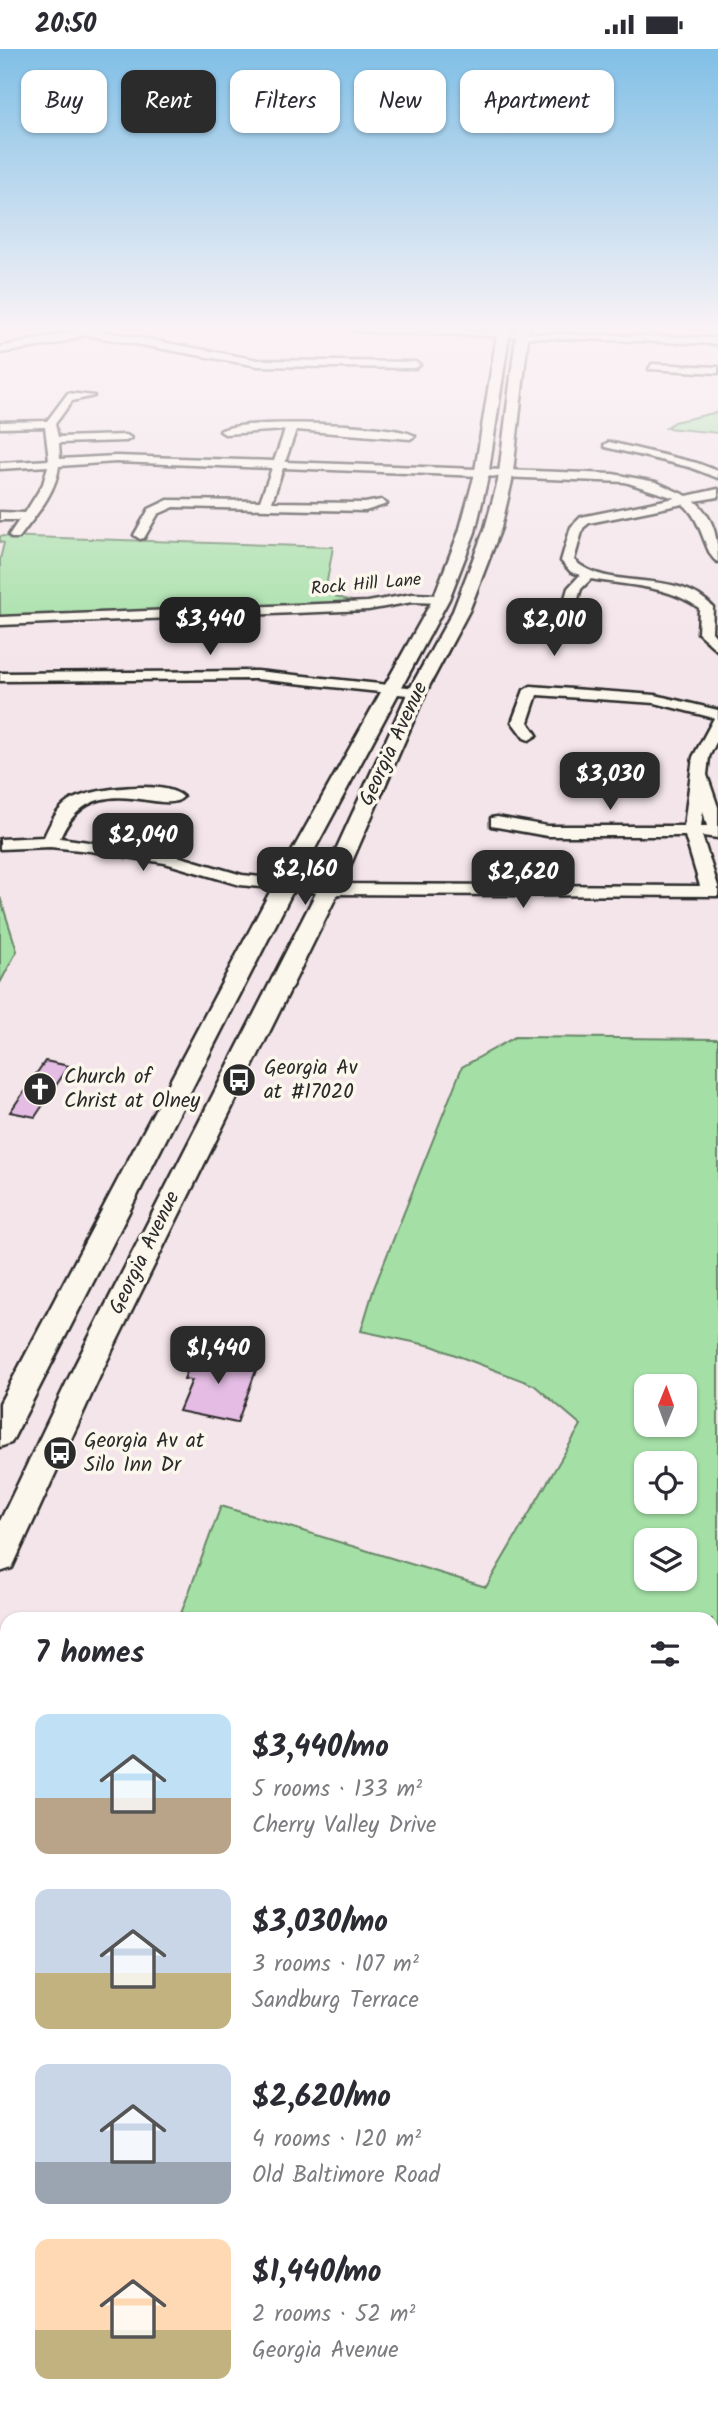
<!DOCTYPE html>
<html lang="en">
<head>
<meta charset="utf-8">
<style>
  :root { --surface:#fff; --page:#f7f7f7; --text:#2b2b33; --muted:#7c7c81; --accent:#2b2b2b }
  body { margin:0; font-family:Kalam,sans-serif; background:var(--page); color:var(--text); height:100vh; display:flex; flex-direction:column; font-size:26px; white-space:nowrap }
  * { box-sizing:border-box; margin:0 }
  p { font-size:23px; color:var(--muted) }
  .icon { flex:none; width:38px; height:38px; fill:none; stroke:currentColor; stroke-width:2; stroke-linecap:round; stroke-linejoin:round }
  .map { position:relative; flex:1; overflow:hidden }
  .panel { position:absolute; left:0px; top:1563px; width:719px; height:800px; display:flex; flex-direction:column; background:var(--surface); border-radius:21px 21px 0 0; box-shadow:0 2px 5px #0004 }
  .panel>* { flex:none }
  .banner { position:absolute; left:21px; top:21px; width:677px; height:63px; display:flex; gap:14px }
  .needle { width:46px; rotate:1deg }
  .controls { position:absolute; left:634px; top:1325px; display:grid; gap:14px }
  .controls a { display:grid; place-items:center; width:63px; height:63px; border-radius:14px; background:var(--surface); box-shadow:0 2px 5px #0004; font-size:35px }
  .price { position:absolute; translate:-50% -60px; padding:0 16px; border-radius:14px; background:var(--accent); color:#fff; font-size:23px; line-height:46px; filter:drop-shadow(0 2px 4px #0008) }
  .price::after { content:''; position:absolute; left:50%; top:42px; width:21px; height:16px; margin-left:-10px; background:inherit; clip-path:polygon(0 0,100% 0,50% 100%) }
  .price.active { background:#222; color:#fff }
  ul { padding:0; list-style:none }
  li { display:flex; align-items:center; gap:21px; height:175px; padding:0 35px }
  li span { display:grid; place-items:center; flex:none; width:196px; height:140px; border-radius:14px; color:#555 }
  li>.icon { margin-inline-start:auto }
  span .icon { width:84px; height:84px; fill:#fffc; stroke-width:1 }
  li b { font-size:30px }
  h2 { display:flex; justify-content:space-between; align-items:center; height:84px; padding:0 35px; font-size:30px }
  .tag { padding:0 24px; border-radius:14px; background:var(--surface); box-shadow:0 2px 5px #0004; font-size:24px; line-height:63px }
  .tag.active { background:var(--accent); color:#fff }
  .status { display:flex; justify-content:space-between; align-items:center; height:49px; padding:0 35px; background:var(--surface); direction:ltr }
  .status svg { height:19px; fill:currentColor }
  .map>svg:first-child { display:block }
</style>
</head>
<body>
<div class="status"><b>20:50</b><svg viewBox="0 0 49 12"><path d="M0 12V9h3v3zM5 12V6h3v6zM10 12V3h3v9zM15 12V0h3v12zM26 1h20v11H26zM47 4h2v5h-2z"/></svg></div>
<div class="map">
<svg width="718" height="2362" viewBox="0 0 718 2362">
  <rect width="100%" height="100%" fill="#f4e5ea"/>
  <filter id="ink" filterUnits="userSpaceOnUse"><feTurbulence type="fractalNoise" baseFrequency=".0143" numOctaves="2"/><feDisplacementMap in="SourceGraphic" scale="14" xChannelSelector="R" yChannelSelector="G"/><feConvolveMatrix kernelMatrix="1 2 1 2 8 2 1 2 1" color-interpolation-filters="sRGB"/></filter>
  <g filter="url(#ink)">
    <!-- green -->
    <g fill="#a4e0a6" stroke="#688668" stroke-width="2" fill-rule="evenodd">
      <path d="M718 363V384L666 379 674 373Z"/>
      <path d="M0 487 333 498 326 538 335 547 368 557 0 569V510L4 494 0 493Z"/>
      <path d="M0 848 17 902 0 934Z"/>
      <path d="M515 988 718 990V1857H712V1570H179L221 1457 486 1538 581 1376 534 1336 432 1297 361 1282 374 1239 462 1018ZM646 1337H684V1376H646ZM646 1414H684V1452H646ZM684 1491V1530H646V1491Z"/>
      <path d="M712 1900 718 1908V2362H0V2057L7 2047V2356H712Z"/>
    </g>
    <!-- building -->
    <g fill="#e4bce4" stroke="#2b2b2b" stroke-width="2">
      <path d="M45 1012 69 1017 35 1068 10 1063Z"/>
      <path d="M196 1301 259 1313 237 1374 179 1362 192 1331 184 1330Z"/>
    </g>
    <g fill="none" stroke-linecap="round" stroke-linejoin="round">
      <!-- minor casing -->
      <g stroke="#2b2b2b" stroke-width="5">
        <g id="minor">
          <path d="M62 279H86L258 311 415 313 420 316 415 319 258 317 85 286 56 295 0 304V298L73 283Z"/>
          <path d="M346 279 718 289V295L351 282Z"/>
          <path d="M652 315 718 318V324L649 320Z"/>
          <path d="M68 344 94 347 72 352 55 375 58 388 126 386 131 389 126 392 59 394 60 410 116 407 274 412 285 381 225 385 220 382C238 369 397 374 415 387L410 390 296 381 285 413 613 425 656 433 687 447 718 440V448L695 452C714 469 718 488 718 513 705 508 703 471 683 455L589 474 583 479 574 511C608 544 677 518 713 558L712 583 718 590V602L698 584 699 559C668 536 628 537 591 530L581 540 570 576 558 573 568 539 580 526 571 523 561 512 571 478 581 468 675 449 625 433 283 419 272 453 365 454 381 451 387 455 365 462 174 458 158 465 144 489 140 490 134 486 149 460 168 451 260 452 272 419 116 413 59 417C56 444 35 467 19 489H11L9 486 19 471H0V463L25 464 43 435 48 417 0 420V414L49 411 45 378 0 379V373L47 372Z"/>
          <path d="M609 393 697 414 718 422V429L689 418 605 398 604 396Z"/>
          <path d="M412 545 441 546 448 550 441 554 412 553 368 561 0 576V568L368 553Z"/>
          <path d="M257 622 417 639 424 643 417 647 257 630 0 632V624Z"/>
          <path d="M531 637 655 646 718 661V689L709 708 707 726 718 758V789L702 787 718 837V847L329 845 240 836 165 814 90 802 50 798 0 800V790L44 788C50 775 56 761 68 753 88 739 166 730 183 748 163 769 93 715 60 789L167 804 242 826 329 835 700 837 685 787H547L491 777V769L497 768 547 777H684L693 708 714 669 655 654 537 646 528 673 537 686 529 691 524 689 512 673 524 641ZM703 762 707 777H701Z"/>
        </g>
      </g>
      <!-- major casing -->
      <g stroke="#2b2b2b" stroke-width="5">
        <g id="major">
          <path d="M498 279H510L488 428 475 483 449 550 302 824 11 1394 0 1398V1354L280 824 433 550 459 483 474 428Z"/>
          <path d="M517 279H529L512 432 501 479 469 562 426 643 340 840 105 1316 12 1519 0 1523V1472L75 1316 318 840 408 643 453 562 485 479 498 432Z"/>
        </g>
      </g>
      <!-- minor -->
      <use href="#minor" fill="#fbf7ec" fill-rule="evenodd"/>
      <!-- major -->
      <use href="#major" fill="#fbf7ec" fill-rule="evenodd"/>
    </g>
  </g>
  <!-- sky -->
  <linearGradient id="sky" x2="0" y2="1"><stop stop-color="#80bfe6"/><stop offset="0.46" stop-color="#faf3f6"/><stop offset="1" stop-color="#faf3f6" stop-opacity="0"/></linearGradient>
  <rect width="718" height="609" fill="url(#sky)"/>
  <!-- icons -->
  <defs>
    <g id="bus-disc" transform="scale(1.75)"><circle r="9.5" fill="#2b2b2b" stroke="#fbf7ec"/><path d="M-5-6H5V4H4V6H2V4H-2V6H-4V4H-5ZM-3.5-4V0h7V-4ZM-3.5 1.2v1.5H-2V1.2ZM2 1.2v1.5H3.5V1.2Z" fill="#fff"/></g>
    <g id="church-disc" transform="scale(1.75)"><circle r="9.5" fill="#2b2b2b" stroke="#fbf7ec"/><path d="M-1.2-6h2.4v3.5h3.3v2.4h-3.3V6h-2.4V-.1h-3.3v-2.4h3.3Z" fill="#fff"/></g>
  </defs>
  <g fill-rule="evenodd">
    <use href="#bus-disc" x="239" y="1031"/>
    <use href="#church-disc" x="40" y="1040"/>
    <use href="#bus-disc" x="60" y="1404"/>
  </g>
  <g text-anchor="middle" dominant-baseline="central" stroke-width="7" stroke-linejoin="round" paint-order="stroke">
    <!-- far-street labels -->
    <g font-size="18" fill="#2b2b2b" stroke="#fbf7ec">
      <text transform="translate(366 536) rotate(-5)">Rock Hill Lane</text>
    </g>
    <!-- street labels -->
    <g font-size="21" fill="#2b2b2b" stroke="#fbf7ec">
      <text transform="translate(394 695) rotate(-65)">Georgia Avenue</text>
      <text transform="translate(145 1204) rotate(-64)">Georgia Avenue</text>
    </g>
    <!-- poi labels -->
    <g font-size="21" fill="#2b2b2b" stroke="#fbf7ec" text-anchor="start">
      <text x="264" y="1019">Georgia Av<tspan x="264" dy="24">at #17020</tspan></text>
      <text x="64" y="1028">Church of<tspan x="64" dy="24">Christ at Olney</tspan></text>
      <text x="84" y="1392">Georgia Av at<tspan x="84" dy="24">Silo Inn Dr</tspan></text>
    </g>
  </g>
</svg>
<div class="controls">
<a><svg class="needle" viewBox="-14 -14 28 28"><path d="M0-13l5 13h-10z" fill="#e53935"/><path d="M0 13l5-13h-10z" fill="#7c7c81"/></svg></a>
<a><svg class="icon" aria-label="locate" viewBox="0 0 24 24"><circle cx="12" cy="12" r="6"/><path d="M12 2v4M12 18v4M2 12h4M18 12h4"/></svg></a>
<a><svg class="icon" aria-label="layers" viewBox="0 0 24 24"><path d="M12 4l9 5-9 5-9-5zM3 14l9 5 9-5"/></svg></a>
</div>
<b class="price active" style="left:210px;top:608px">$3,440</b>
<b class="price" style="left:554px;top:609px">$2,010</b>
<b class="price" style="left:610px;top:763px">$3,030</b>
<b class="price" style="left:143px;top:824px">$2,040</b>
<b class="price" style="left:305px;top:858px">$2,160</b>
<b class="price" style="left:523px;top:861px">$2,620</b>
<b class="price" style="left:218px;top:1337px">$1,440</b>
<div class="banner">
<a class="tag">Buy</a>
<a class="tag active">Rent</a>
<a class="tag">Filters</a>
<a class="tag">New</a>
<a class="tag">Apartment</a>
</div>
<section class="panel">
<h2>7 homes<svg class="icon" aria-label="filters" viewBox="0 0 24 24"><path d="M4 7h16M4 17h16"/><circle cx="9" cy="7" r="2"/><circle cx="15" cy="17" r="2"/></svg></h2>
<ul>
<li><span style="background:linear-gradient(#bfe0f5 60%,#b9a48a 0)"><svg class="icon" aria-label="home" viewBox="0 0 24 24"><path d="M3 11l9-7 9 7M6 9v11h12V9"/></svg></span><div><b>$3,440/mo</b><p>5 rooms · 133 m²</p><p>Cherry Valley Drive</p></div></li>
<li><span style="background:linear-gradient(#c9d6e8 60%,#c2b280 0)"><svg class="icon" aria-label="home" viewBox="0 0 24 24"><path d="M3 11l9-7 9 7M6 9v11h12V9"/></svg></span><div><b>$3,030/mo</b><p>3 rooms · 107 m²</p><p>Sandburg Terrace</p></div></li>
<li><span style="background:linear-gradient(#c9d6e8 70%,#9aa5b1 0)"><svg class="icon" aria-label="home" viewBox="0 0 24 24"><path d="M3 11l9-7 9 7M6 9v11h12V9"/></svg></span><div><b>$2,620/mo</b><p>4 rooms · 120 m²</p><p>Old Baltimore Road</p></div></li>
<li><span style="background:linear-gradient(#ffd9b3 65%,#c2b280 0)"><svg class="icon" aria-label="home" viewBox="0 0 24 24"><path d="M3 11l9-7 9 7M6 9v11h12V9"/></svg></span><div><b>$1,440/mo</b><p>2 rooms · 52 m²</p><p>Georgia Avenue</p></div></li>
</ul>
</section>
</div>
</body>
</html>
